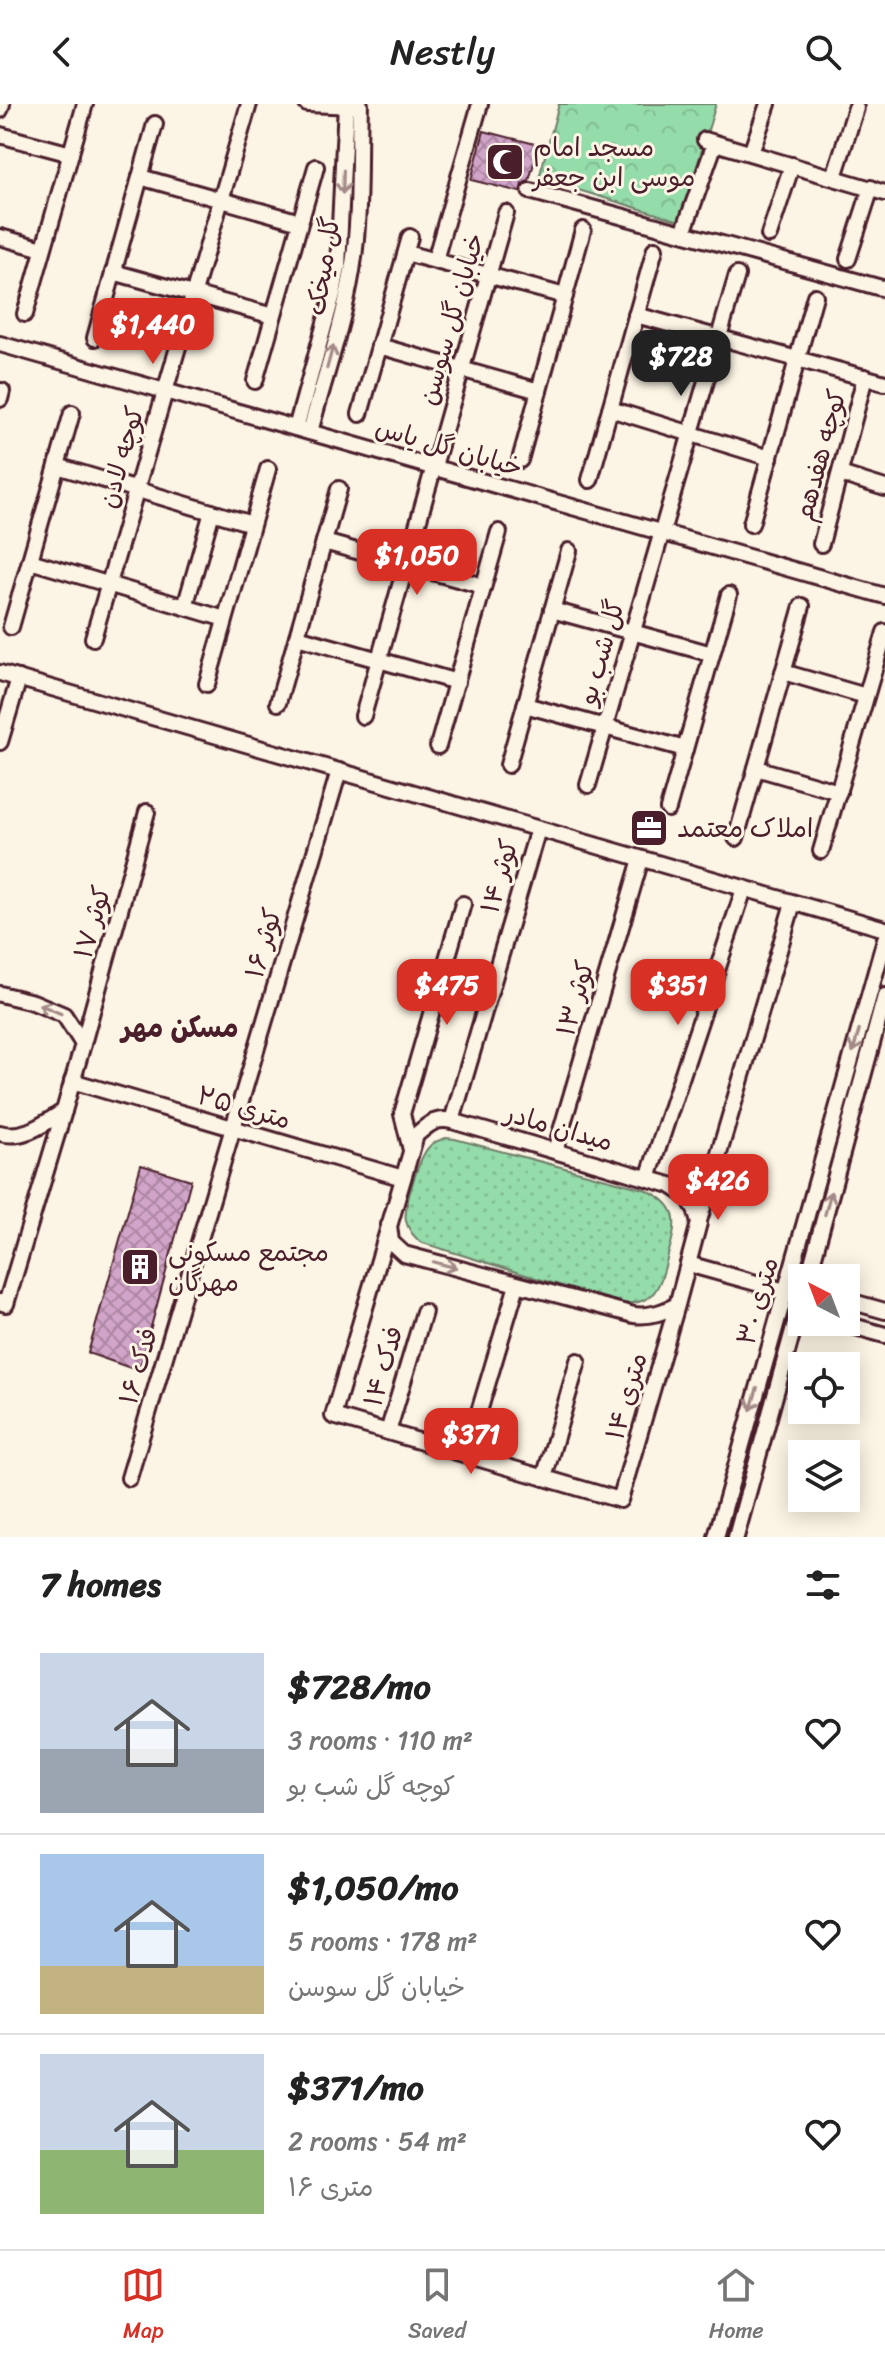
<!DOCTYPE html>
<html lang="en">
<head>
<meta charset="utf-8">
<style>
  :root { --surface:#fff; --page:#f2f2f2; --text:#222; --muted:#767676; --line:#e0e0e0; --accent:#d93025 }
  body { margin:0; font-family:Sriracha,"Playpen Sans Arabic",sans-serif; background:var(--page); color:var(--text); height:100vh; display:flex; flex-direction:column; font-size:30px; white-space:nowrap }
  * { box-sizing:border-box; margin:0 }
  p { font-size:26px; color:var(--muted) }
  .icon { flex:none; width:44px; height:44px; fill:none; stroke:currentColor; stroke-width:2; stroke-linecap:round; stroke-linejoin:round }
  .map { position:relative; height:1433px; overflow:hidden }
  .side { display:flex; flex-direction:column; background:var(--surface); flex:1 }
  .side>* { flex:none }
  .needle { width:52px; rotate:318deg }
  .controls { position:absolute; left:788px; top:1160px; display:grid; gap:16px }
  .controls a { display:grid; place-items:center; width:72px; height:72px; border-radius:0px; background:var(--surface); box-shadow:0 4px 20px #0003; font-size:40px }
  .price { position:absolute; translate:-50% -68px; padding:0 18px; border-radius:16px; background:var(--accent); color:#fff; font-size:26px; line-height:52px; filter:drop-shadow(0 2px 4px #0008) }
  .price::after { content:''; position:absolute; left:50%; top:48px; width:24px; height:18px; margin-left:-12px; background:inherit; clip-path:polygon(0 0,100% 0,50% 100%) }
  .price.selected { background:#222; color:#fff }
  ul { padding:0; list-style:none }
  li { display:flex; align-items:center; gap:24px; height:200px; padding:0 40px }
  li+li { border-top:2px solid var(--line) }
  li span { display:grid; place-items:center; flex:none; width:224px; height:160px; border-radius:0px; color:#555 }
  li>.icon { margin-inline-start:auto }
  span .icon { width:96px; height:96px; fill:#fffc; stroke-width:1 }
  li b { font-size:34px }
  h2 { display:flex; justify-content:space-between; align-items:center; height:96px; padding:0 40px; font-size:34px }
  header { display:flex; justify-content:space-between; align-items:center; height:104px; padding:0 40px; background:var(--surface); font-size:36px; font-weight:600 }
  .dock { display:flex; justify-content:space-around; align-items:center; height:112px; border-top:2px solid var(--line); background:var(--surface); font-size:22px; color:var(--muted) }
  .dock a { display:grid; justify-items:center; gap:4px }
  .dock .selected { color:var(--accent) }
  .map>svg:first-child { display:block }
</style>
</head>
<body>
<header><svg class="icon" aria-label="back" viewBox="0 0 24 24"><path d="M15 5l-7 7 7 7"/></svg>Nestly<svg class="icon" aria-label="search" viewBox="0 0 24 24"><circle cx="10" cy="10" r="6"/><path d="M15 15l6 6"/></svg></header>
<div class="map">
<svg width="885" height="1433" viewBox="0 0 885 1433">
  <defs>
    <pattern id="grass-dots" width="8" height="8" patternUnits="userSpaceOnUse" patternTransform="scale(2)"><rect width="8" height="8" fill="#94dcaa"/><path d="M2 2h.1M6 6h.1" fill="none" stroke="#81bc92" stroke-width="1.8" stroke-linecap="round"/></pattern>
    <pattern id="park-crowns" width="20" height="18" patternUnits="userSpaceOnUse" patternTransform="scale(2)"><rect width="20" height="18" fill="#94dcaa"/><path d="M2 6a3 3 0 1 1 6 0M12 15a3 3 0 1 1 6 0" fill="none" stroke="#81bc92"/></pattern>
    <pattern id="building-cross-hatch" width="8" height="8" patternUnits="userSpaceOnUse" patternTransform="scale(2)"><rect width="8" height="8" fill="#d1a5c9"/><path d="M0 0l8 8M0 8l8-8" fill="none" stroke="#ac86a3"/></pattern>
  </defs>
  <rect width="100%" height="100%" fill="#fcf5e5"/>
  <filter id="ink" filterUnits="userSpaceOnUse"><feTurbulence type="fractalNoise" baseFrequency=".0125" numOctaves="2"/><feDisplacementMap in="SourceGraphic" scale="16" xChannelSelector="R" yChannelSelector="G"/><feConvolveMatrix kernelMatrix="1 2 1 2 8 2 1 2 1" color-interpolation-filters="sRGB"/></filter>
  <g filter="url(#ink)">
    <!-- grass -->
    <path fill="url(#grass-dots)" stroke="#6f7e6a" stroke-width="2" d="M446 1034 455 1035 644 1085C680 1100 678 1117 668 1151 660 1182 656 1203 617 1199L420 1138C414 1132 408 1126 406 1117 403 1104 419 1053 429 1043 433 1038 439 1036 446 1034Z"/>
    <!-- park -->
    <path fill="url(#park-crowns)" stroke="#6f7e6a" stroke-width="2" d="M559 0H716L680 117 539 74Z"/>
    <!-- building -->
    <g fill="url(#building-cross-hatch)" stroke="#4a1f2b" stroke-width="2">
      <path d="M484 27 539 41 529 77 522 80 520 88 471 76Z"/>
      <path d="M141 1061 191 1076 139 1267 88 1249Z"/>
    </g>
    <g fill="none" stroke-linecap="round" stroke-linejoin="round">
      <!-- minor casing -->
      <g stroke="#4a1f2b" stroke-width="20">
        <g id="minor">
          <path d="M307 0 355 2"/>
          <path d="M0 6 2 0"/>
          <path d="M0 31 71 50"/>
          <path d="M705 36 885 89"/>
          <path d="M751 49 768 0"/>
          <path d="M140 73 300 118"/>
          <path d="M834 73 856 4"/>
          <path d="M530 87 885 185"/>
          <path d="M683 129 715 39"/>
          <path d="M769 131 792 61"/>
          <path d="M0 133 43 145"/>
          <path d="M406 149 565 192"/>
          <path d="M848 155 871 84"/>
          <path d="M435 156 480 0"/>
          <path d="M113 168 273 212"/>
          <path d="M25 210 85 0"/>
          <path d="M636 211 885 279"/>
          <path d="M95 234 155 20"/>
          <path d="M0 240 885 492"/>
          <path d="M379 242 539 287"/>
          <path d="M255 277 316 63"/>
          <path d="M0 295 2 287"/>
          <path d="M610 305 770 354"/>
          <path d="M360 310 410 133"/>
          <path d="M296 324 333 190 338 163 346 0"/>
          <path d="M310 328C324 275 343 221 352 167 361 112 358 55 360 0"/>
          <path d="M520 356 583 126"/>
          <path d="M57 362 252 420"/>
          <path d="M840 370 885 384"/>
          <path d="M590 376 655 145"/>
          <path d="M751 420 815 192"/>
          <path d="M324 438 483 482"/>
          <path d="M821 440 865 273"/>
          <path d="M30 457 225 515"/>
          <path d="M185 503 212 408"/>
          <path d="M552 506 712 550"/>
          <path d="M11 523 72 309"/>
          <path d="M297 533 457 578"/>
          <path d="M93 534 249 0"/>
          <path d="M783 568 866 592"/>
          <path d="M0 569 885 825"/>
          <path d="M207 580 268 365"/>
          <path d="M278 599 339 385"/>
          <path d="M525 601 685 645"/>
          <path d="M363 612 506 109"/>
          <path d="M0 638 19 574"/>
          <path d="M438 642 499 428"/>
          <path d="M508 661 569 447"/>
          <path d="M756 664 839 688"/>
          <path d="M588 681 737 171"/>
          <path d="M668 705 729 491"/>
          <path d="M736 734 802 502"/>
          <path d="M821 747 885 528"/>
          <path d="M0 890 33 898 64 911 83 940 64 1007C45 1019 24 1036 0 1029"/>
          <path d="M83 940 147 708"/>
          <path d="M72 977 403 1074"/>
          <path d="M452 1017 538 725"/>
          <path d="M411 1046 402 1010 463 800"/>
          <path d="M555 1047 641 755"/>
          <path d="M648 1074 744 785"/>
          <path d="M699 1117 793 799"/>
          <path d="M389 1121 391 1138 404 1150 634 1211C650 1213 663 1208 677 1201L699 1119 695 1105 688 1093 670 1081 452 1017C435 1013 428 1021 416 1031L333 1312 620 1396 677 1201"/>
          <path d="M688 1160 785 1187 794 1186"/>
          <path d="M808 1174 885 892"/>
          <path d="M846 1196 885 1207"/>
          <path d="M0 1198 6 1200 64 1007"/>
          <path d="M838 1218 885 1231"/>
          <path d="M388 1328 424 1208"/>
          <path d="M466 1351 517 1181"/>
          <path d="M129 1374 339 667"/>
          <path d="M544 1374 578 1257"/>
          <path d="M716 1433 885 835"/>
          <path d="M736 1433 802 1194"/>
        </g>
      </g>
      <!-- minor -->
      <use href="#minor" stroke="#fcf5e5" stroke-width="14"/>
    </g>
    <!-- one-way arrows -->
    <defs><path id="oneway-shaft" d="M-6 0H5M1.5-3L5.5 0L1.5 3" fill="none" stroke-width="1.6" stroke-linecap="round" stroke-linejoin="round" transform="scale(2)"/></defs>
    <g stroke="#a38a88">
      <use href="#oneway-shaft" transform="translate(343 78) rotate(92)"/>
      <use href="#oneway-shaft" transform="translate(330 253) rotate(-75)"/>
      <use href="#oneway-shaft" transform="translate(50 905) rotate(-157)"/>
      <use href="#oneway-shaft" transform="translate(856 937) rotate(106)"/>
      <use href="#oneway-shaft" transform="translate(828 1099) rotate(-75)"/>
      <use href="#oneway-shaft" transform="translate(445 1161) rotate(15)"/>
      <use href="#oneway-shaft" transform="translate(754 1295) rotate(106)"/>
    </g>
  </g>
  <!-- icons -->
  <defs>
    <g id="mosque-square" transform="scale(2)"><rect x="-9" y="-9" width="18" height="18" rx="4" fill="#4a1f2b" stroke="#fcf5e5"/><path d="M3.5-4.9A6 6 0 1 0 3.5 4.9A5 5 0 1 1 3.5-4.9Z" fill="#fff"/></g>
    <g id="office-square" transform="scale(2)"><rect x="-9" y="-9" width="18" height="18" rx="4" fill="#4a1f2b" stroke="#fcf5e5"/><path d="M-6-3h4V-5.5h4V-3h4V5H-6ZM-1-4.5V-3h2v-1.5ZM-6 0V1H6V0Z" fill="#fff"/></g>
    <g id="building-square" transform="scale(2)"><rect x="-9" y="-9" width="18" height="18" rx="4" fill="#4a1f2b" stroke="#fcf5e5"/><path d="M-4-6H4V6H1V3H-1V6H-4ZM-2.5-4.3h1.7v1.8h-1.7ZM.8-4.3h1.7v1.8H.8ZM-2.5-1h1.7V.8h-1.7ZM.8-1h1.7V.8H.8Z" fill="#fff"/></g>
  </defs>
  <g fill-rule="evenodd">
    <use href="#mosque-square" x="505" y="58"/>
    <use href="#office-square" x="649" y="724"/>
    <use href="#building-square" x="140" y="1163"/>
  </g>
  <g text-anchor="middle" dominant-baseline="central" stroke-width="6" stroke-linejoin="round" paint-order="stroke">
    <!-- poi labels -->
    <g font-size="26" fill="#4a1f2b" stroke="#fcf5e5" text-anchor="start">
      <text x="533" y="43">مسجد امام<tspan x="533" dy="30">موسی ابن جعفر</tspan></text>
      <text x="677" y="724">املاک معتمد</text>
      <text x="168" y="1148">مجتمع مسکونی<tspan x="168" dy="30">مهرگان</tspan></text>
    </g>
    <!-- street labels -->
    <g font-size="26" fill="#4a1f2b" stroke="#fcf5e5">
      <text transform="translate(323 162) rotate(-81)">گل میخک</text>
      <text transform="translate(451 215) rotate(-74)">خیابان گل سوسن</text>
      <text transform="translate(449 343) rotate(16)">خیابان گل یاس</text>
      <text transform="translate(820 351) rotate(-75)">کوچه هفدهم</text>
      <text transform="translate(121 353) rotate(-74)">کوچه لادن</text>
      <text transform="translate(601 548) rotate(-74)">گل شب بو</text>
      <text transform="translate(499 772) rotate(-74)">کوثر ۱۴</text>
      <text transform="translate(92 818) rotate(-74)">کوثر ۱۷</text>
      <text transform="translate(263 839) rotate(-74)">کوثر ۱۶</text>
      <text transform="translate(575 894) rotate(-74)">کوثر ۱۳</text>
      <text transform="translate(244 1003) rotate(16)">۲۵ متری</text>
      <text transform="translate(559 1023) rotate(16)">میدان مادر</text>
      <text transform="translate(757 1197) rotate(-74)">۳۰ متری</text>
      <text transform="translate(138 1262) rotate(-74)">فدک ۱۶</text>
      <text transform="translate(383 1262) rotate(-74)">فدک ۱۴</text>
      <text transform="translate(626 1292) rotate(-74)">۱۴ متری</text>
    </g>
    <!-- neighbourhood labels -->
    <g font-size="28" font-weight="bold" fill="#4a1f2b" stroke="#fcf5e5">
      <text x="180" y="923">مسکن مهر</text>
    </g>
  </g>
</svg>
<div class="controls">
<a><svg class="needle" viewBox="-14 -14 28 28"><path d="M0-13l5 13h-10z" fill="#e53935"/><path d="M0 13l5-13h-10z" fill="#767676"/></svg></a>
<a><svg class="icon" aria-label="locate" viewBox="0 0 24 24"><circle cx="12" cy="12" r="6"/><path d="M12 2v4M12 18v4M2 12h4M18 12h4"/></svg></a>
<a><svg class="icon" aria-label="layers" viewBox="0 0 24 24"><path d="M12 4l9 5-9 5-9-5zM3 14l9 5 9-5"/></svg></a>
</div>
<b class="price" style="left:153px;top:262px">$1,440</b>
<b class="price selected" style="left:681px;top:294px">$728</b>
<b class="price" style="left:417px;top:493px">$1,050</b>
<b class="price" style="left:447px;top:923px">$475</b>
<b class="price" style="left:678px;top:923px">$351</b>
<b class="price" style="left:718px;top:1118px">$426</b>
<b class="price" style="left:471px;top:1372px">$371</b>
</div>
<section class="side">
<h2>7 homes<svg class="icon" aria-label="filters" viewBox="0 0 24 24"><path d="M4 7h16M4 17h16"/><circle cx="9" cy="7" r="2"/><circle cx="15" cy="17" r="2"/></svg></h2>
<ul>
<li><span style="background:linear-gradient(#c9d6e8 60%,#9aa5b1 0)"><svg class="icon" aria-label="home" viewBox="0 0 24 24"><path d="M3 11l9-7 9 7M6 9v11h12V9"/></svg></span><div><b>$728/mo</b><p>3 rooms · 110 m²</p><p>کوچه گل شب بو</p></div><svg class="icon" aria-label="heart" viewBox="0 0 24 24"><path d="M12 20l-8-8c-3-5 5-10 8-4 3-6 11-1 8 4z"/></svg></li>
<li><span style="background:linear-gradient(#a9c7e8 70%,#c2b280 0)"><svg class="icon" aria-label="home" viewBox="0 0 24 24"><path d="M3 11l9-7 9 7M6 9v11h12V9"/></svg></span><div><b>$1,050/mo</b><p>5 rooms · 178 m²</p><p>خیابان گل سوسن</p></div><svg class="icon" aria-label="heart" viewBox="0 0 24 24"><path d="M12 20l-8-8c-3-5 5-10 8-4 3-6 11-1 8 4z"/></svg></li>
<li><span style="background:linear-gradient(#c9d6e8 60%,#8fb573 0)"><svg class="icon" aria-label="home" viewBox="0 0 24 24"><path d="M3 11l9-7 9 7M6 9v11h12V9"/></svg></span><div><b>$371/mo</b><p>2 rooms · 54 m²</p><p>۱۶ متری</p></div><svg class="icon" aria-label="heart" viewBox="0 0 24 24"><path d="M12 20l-8-8c-3-5 5-10 8-4 3-6 11-1 8 4z"/></svg></li>
</ul>
</section>
<nav class="dock">
<a class="selected"><svg class="icon" aria-label="map" viewBox="0 0 24 24"><path d="M3 6l6-2 6 2 6-2v14l-6 2-6-2-6 2zM9 4v14M15 6v14"/></svg>Map</a>
<a><svg class="icon" aria-label="saved" viewBox="0 0 24 24"><path d="M7 4h10v16l-5-4-5 4z"/></svg>Saved</a>
<a><svg class="icon" aria-label="home" viewBox="0 0 24 24"><path d="M3 11l9-7 9 7M6 9v11h12V9"/></svg>Home</a>
</nav>
</body>
</html>
